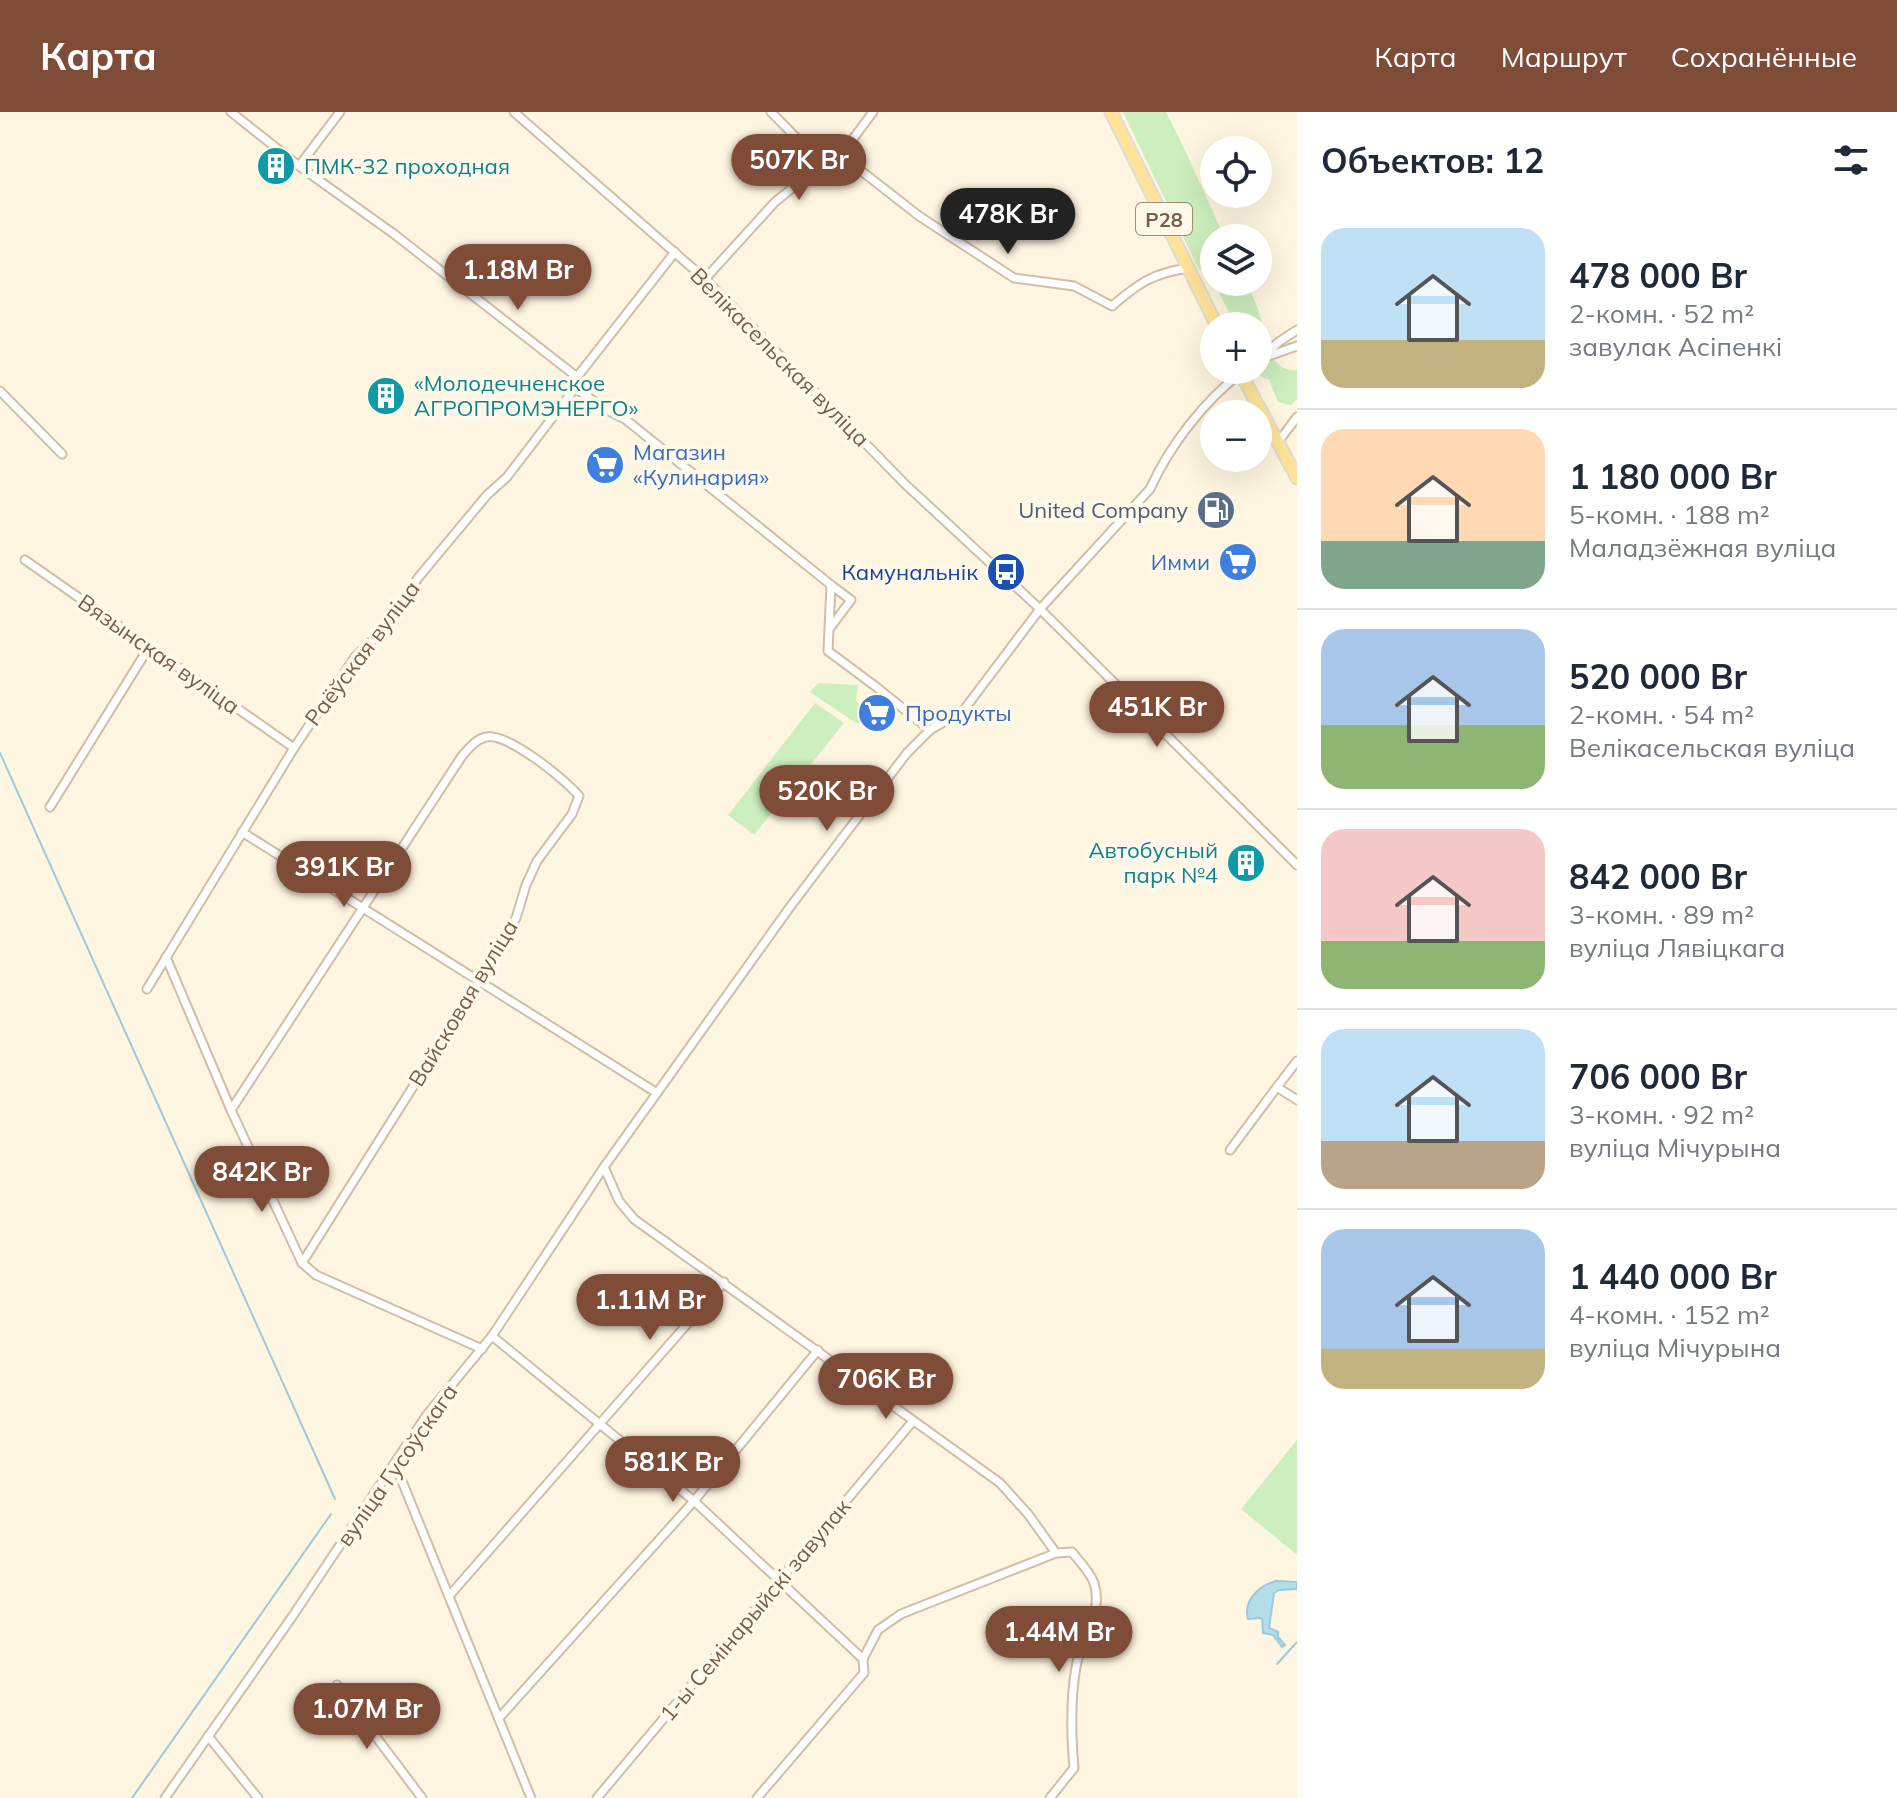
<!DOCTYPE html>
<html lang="ru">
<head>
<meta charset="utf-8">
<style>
  :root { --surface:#fff; --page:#f6f6f7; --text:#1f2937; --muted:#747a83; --line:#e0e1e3; --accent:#7f4c38 }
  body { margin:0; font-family:Mulish,sans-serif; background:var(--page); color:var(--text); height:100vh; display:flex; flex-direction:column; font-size:30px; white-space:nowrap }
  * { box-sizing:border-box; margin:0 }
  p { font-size:26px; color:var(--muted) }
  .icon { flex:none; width:44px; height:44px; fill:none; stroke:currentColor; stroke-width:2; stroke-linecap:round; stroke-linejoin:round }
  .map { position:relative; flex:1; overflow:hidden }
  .panel { display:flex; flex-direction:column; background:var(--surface); width:600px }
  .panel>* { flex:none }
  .tools { position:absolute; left:1200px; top:24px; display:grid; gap:16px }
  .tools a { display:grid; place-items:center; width:72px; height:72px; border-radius:50%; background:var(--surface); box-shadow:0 8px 32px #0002; font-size:40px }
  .price { position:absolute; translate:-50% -68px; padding:0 18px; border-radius:28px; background:var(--accent); color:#fff; font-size:26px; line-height:52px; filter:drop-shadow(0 2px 4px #0008) }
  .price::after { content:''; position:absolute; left:50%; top:48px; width:24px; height:18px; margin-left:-12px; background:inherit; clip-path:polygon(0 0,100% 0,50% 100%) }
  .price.current { background:#222; color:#fff }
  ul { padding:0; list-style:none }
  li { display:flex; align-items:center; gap:24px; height:200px; padding:0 24px }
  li+li { border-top:2px solid var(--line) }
  li span { display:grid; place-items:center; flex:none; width:224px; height:160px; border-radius:24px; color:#555 }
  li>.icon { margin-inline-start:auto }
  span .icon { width:96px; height:96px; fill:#fffc; stroke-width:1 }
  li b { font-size:34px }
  h2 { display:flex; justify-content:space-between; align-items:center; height:96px; padding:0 24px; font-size:34px }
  header { display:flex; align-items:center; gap:48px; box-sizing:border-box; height:112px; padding:0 40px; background:var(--accent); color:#fff }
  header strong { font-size:38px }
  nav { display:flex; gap:44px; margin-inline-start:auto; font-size:28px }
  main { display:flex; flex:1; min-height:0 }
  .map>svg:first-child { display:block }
</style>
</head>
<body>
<header>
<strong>Карта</strong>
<nav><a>Карта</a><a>Маршрут</a><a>Сохранённые</a></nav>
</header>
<main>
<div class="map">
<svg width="1297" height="1686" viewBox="0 0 1297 1686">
  <rect width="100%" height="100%" fill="#fff6e1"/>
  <!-- green -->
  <g fill="#cdeebe">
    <path d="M1123 0H1166C1188 42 1205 84 1225 126H1214V170H1246C1250 180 1256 190 1259 200 1265 220 1266 260 1297 258V287L1291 293 1278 290 1269 268 1260 264 1257 258 1258 214H1236L1213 169 1198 156Z"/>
    <path d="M818 571 858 573 856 589 877 610 856 611 810 580Z"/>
    <path d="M815 591 844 611 754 723 728 703Z"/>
    <path d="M1297 1328V1443L1241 1397Z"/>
  </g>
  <!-- water -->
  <path fill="#b4ddea" stroke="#99cbdd" stroke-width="2" d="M1276 1469 1297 1470V1477L1279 1478 1274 1481 1269 1516 1278 1520V1525L1285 1533 1282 1535 1273 1523 1263 1521 1262 1506 1248 1507C1243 1489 1258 1474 1276 1469Z"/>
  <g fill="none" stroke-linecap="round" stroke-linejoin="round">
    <!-- stream -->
    <g stroke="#99cbdd" stroke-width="2">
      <path d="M0 641 335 1387"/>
      <path d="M1277 1552 1297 1530"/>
      <path d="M132 1686 331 1402"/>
    </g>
    <!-- street casing -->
    <g stroke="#d1bea7" stroke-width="11">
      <g id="street">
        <path d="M231 0 299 54 394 122 577 265"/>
        <path d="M514 0 705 167 905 372 1040 497 1297 753"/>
        <path d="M771 0 822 52"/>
        <path d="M841 43 919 104 1014 166 1074 174 1112 194C1139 171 1153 161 1189 156"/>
        <path d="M299 54 340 0"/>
        <path d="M705 167 775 90 822 52 841 43 873 0"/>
        <path d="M1263 246 1297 234"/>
        <path d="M1258 248 1280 229 1297 218"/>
        <path d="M575 276 605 297 625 307 831 473 828 539 875 574 930 618"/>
        <path d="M0 279 62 342"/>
        <path d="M1278 330 1297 305"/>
        <path d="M25 448 294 636"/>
        <path d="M830 516 851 488 831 473"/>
        <path d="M50 695 149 535"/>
        <path d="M242 720 657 981"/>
        <path d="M166 845 231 998 302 1151 316 1163 482 1237"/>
        <path d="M147 877 294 636 355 545 380 521 418 466 487 383 507 365 575 276 577 265 675 140"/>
        <path d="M1297 949 1277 975 1297 988"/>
        <path d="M231 998 462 644C469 636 476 627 486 625 507 620 566 668 579 684L572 702 537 749 526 773 516 806 479 870 302 1151"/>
        <path d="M1230 1038 1277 975"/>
        <path d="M604 1055 619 1089 634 1107 1000 1371 1028 1402 1056 1441"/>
        <path d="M492 1224 694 1389 863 1547 864 1561 757 1686"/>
        <path d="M395 1352 531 1686"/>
        <path d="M449 1484 724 1170"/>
        <path d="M863 1547 878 1518 901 1502 1056 1441 1072 1440C1079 1449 1090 1460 1094 1471 1104 1501 1080 1527 1076 1555 1070 1589 1071 1622 1074 1656L1050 1686"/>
        <path d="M337 1573 422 1686"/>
        <path d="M500 1605 694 1389 818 1238"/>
        <path d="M208 1624 258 1686"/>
        <path d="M165 1686 292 1505 426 1304 492 1224 604 1055 790 795 874 684 907 641 930 618 963 599 1040 497 1150 377C1170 333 1204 289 1242 260"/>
        <path d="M597 1686 913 1309"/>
      </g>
    </g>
    <!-- primary casing -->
    <g stroke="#e2dbd6" stroke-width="15">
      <g id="primary">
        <path d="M1111 0 1217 214"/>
        <path d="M1239 258 1297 366"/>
      </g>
    </g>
    <!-- street -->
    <use href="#street" stroke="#fff" stroke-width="7"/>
    <!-- primary -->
    <use href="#primary" stroke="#ffe498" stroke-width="11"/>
  </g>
  <!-- icons -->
  <defs>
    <g id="building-disc" transform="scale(2)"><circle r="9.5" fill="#0f9aa8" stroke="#fff9ea"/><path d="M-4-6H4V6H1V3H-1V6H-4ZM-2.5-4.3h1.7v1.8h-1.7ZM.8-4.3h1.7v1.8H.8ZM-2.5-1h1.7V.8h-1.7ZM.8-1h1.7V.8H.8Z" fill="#fff"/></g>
    <g id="supermarket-disc" transform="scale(2)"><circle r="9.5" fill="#3f7fe0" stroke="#fff9ea"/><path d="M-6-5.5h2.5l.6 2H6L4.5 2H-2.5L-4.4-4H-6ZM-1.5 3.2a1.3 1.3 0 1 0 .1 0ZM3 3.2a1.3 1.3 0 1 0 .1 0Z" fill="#fff"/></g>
    <g id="fuel-disc" transform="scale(2)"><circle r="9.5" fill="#5c6f8a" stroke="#fff9ea"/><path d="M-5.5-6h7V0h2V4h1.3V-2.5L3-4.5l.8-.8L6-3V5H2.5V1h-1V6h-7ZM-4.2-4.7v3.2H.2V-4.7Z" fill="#fff"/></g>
    <g id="bus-disc" transform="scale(2)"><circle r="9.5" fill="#1a4fb4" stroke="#fff9ea"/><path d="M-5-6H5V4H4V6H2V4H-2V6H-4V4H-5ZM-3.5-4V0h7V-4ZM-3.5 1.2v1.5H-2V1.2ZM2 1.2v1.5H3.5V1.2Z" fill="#fff"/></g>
  </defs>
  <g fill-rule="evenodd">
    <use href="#building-disc" x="276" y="54"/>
    <use href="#building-disc" x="386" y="284"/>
    <use href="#supermarket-disc" x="605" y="353"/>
    <use href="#fuel-disc" x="1216" y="398"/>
    <use href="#supermarket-disc" x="1238" y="450"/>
    <use href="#bus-disc" x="1006" y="460"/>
    <use href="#supermarket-disc" x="877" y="601"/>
    <use href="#building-disc" x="1246" y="751"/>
  </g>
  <g text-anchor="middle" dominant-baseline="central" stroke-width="8" stroke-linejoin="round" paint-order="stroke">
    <!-- shield labels -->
    <rect fill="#fff9ea" stroke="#a18c76" stroke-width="2" x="1136" y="91" width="56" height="32" rx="6"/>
    <g font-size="20" font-weight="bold" fill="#795d45">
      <text x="1164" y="107">Р28</text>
    </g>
    <!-- culture labels -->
    <g font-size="22" fill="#0d838f" stroke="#fff9ea" text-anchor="start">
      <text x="304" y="54">ПМК-32 проходная</text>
      <text x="414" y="271">«Молодечненское<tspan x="414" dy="25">АГРОПРОМЭНЕРГО»</tspan></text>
      <text x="1218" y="738" text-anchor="end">Автобусный<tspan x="1218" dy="25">парк №4</tspan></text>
    </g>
    <!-- street labels -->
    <g font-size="22" fill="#795d45" stroke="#fff9ea">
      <text transform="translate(780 245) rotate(45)">Велікасельская вуліца</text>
      <text transform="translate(362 541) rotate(-53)">Раёўская вуліца</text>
      <text transform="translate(159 542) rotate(35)">Вязынская вуліца</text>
      <text transform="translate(463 891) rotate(-59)">Вайсковая вуліца</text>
      <text transform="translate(397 1353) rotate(-55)">вуліца Гусоўскага</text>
      <text transform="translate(755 1498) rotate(-50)">1-ы Семінарыйскі завулак</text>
    </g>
    <!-- shop labels -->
    <g font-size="22" fill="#366cbe" stroke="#fff9ea" text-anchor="start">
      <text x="633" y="340">Магазин<tspan x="633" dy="25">«Кулинария»</tspan></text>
      <text x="1210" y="450" text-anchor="end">Имми</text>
      <text x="905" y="601">Продукты</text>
    </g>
    <!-- service labels -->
    <g font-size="22" fill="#4e5e75" stroke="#fff9ea" text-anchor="end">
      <text x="1188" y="398">United Company</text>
    </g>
    <!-- transit labels -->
    <g font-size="22" fill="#164399" stroke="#fff9ea" text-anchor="end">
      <text x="978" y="460">Камунальнік</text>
    </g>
  </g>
</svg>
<div class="tools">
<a><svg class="icon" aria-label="locate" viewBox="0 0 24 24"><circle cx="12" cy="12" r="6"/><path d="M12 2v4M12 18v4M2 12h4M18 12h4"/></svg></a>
<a><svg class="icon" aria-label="layers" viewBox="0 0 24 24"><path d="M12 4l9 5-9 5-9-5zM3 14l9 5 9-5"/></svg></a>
<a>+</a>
<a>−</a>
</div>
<b class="price" style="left:799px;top:90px">507K Br</b>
<b class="price current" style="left:1008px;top:144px">478K Br</b>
<b class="price" style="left:518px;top:200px">1.18M Br</b>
<b class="price" style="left:1157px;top:637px">451K Br</b>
<b class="price" style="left:827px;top:721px">520K Br</b>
<b class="price" style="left:344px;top:797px">391K Br</b>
<b class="price" style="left:262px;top:1102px">842K Br</b>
<b class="price" style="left:650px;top:1230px">1.11M Br</b>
<b class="price" style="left:886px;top:1309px">706K Br</b>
<b class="price" style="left:673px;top:1392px">581K Br</b>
<b class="price" style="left:1059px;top:1562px">1.44M Br</b>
<b class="price" style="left:367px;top:1639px">1.07M Br</b>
</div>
<section class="panel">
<h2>Объектов: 12<svg class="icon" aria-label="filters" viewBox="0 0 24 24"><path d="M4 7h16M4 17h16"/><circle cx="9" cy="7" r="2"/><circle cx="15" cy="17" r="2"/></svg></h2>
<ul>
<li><span style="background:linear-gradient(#bfe0f5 70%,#c2b280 0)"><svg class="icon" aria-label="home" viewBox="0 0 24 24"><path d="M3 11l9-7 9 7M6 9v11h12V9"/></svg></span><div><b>478 000 Br</b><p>2-комн. · 52 m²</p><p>завулак Асіпенкі</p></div></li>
<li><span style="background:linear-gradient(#ffd9b3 70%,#7fa58c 0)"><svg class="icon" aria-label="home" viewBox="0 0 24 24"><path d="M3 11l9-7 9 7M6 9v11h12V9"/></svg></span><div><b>1 180 000 Br</b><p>5-комн. · 188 m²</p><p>Маладзёжная вуліца</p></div></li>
<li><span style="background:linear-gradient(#a9c7e8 60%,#8fb573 0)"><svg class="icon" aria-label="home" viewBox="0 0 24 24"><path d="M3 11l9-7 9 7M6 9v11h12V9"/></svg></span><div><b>520 000 Br</b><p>2-комн. · 54 m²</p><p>Велікасельская вуліца</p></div></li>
<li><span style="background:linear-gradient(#f6c9c9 70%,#8fb573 0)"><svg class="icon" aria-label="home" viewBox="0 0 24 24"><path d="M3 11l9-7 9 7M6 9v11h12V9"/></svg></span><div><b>842 000 Br</b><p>3-комн. · 89 m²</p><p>вуліца Лявіцкага</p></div></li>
<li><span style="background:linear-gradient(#bfe0f5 70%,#b9a48a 0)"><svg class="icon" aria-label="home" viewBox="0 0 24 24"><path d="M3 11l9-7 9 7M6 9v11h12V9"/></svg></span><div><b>706 000 Br</b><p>3-комн. · 92 m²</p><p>вуліца Мічурына</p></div></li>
<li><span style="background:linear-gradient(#a9c7e8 75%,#c2b280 0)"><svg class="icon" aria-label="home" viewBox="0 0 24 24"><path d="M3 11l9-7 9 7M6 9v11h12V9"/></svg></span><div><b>1 440 000 Br</b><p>4-комн. · 152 m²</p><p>вуліца Мічурына</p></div></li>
</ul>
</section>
</main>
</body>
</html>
